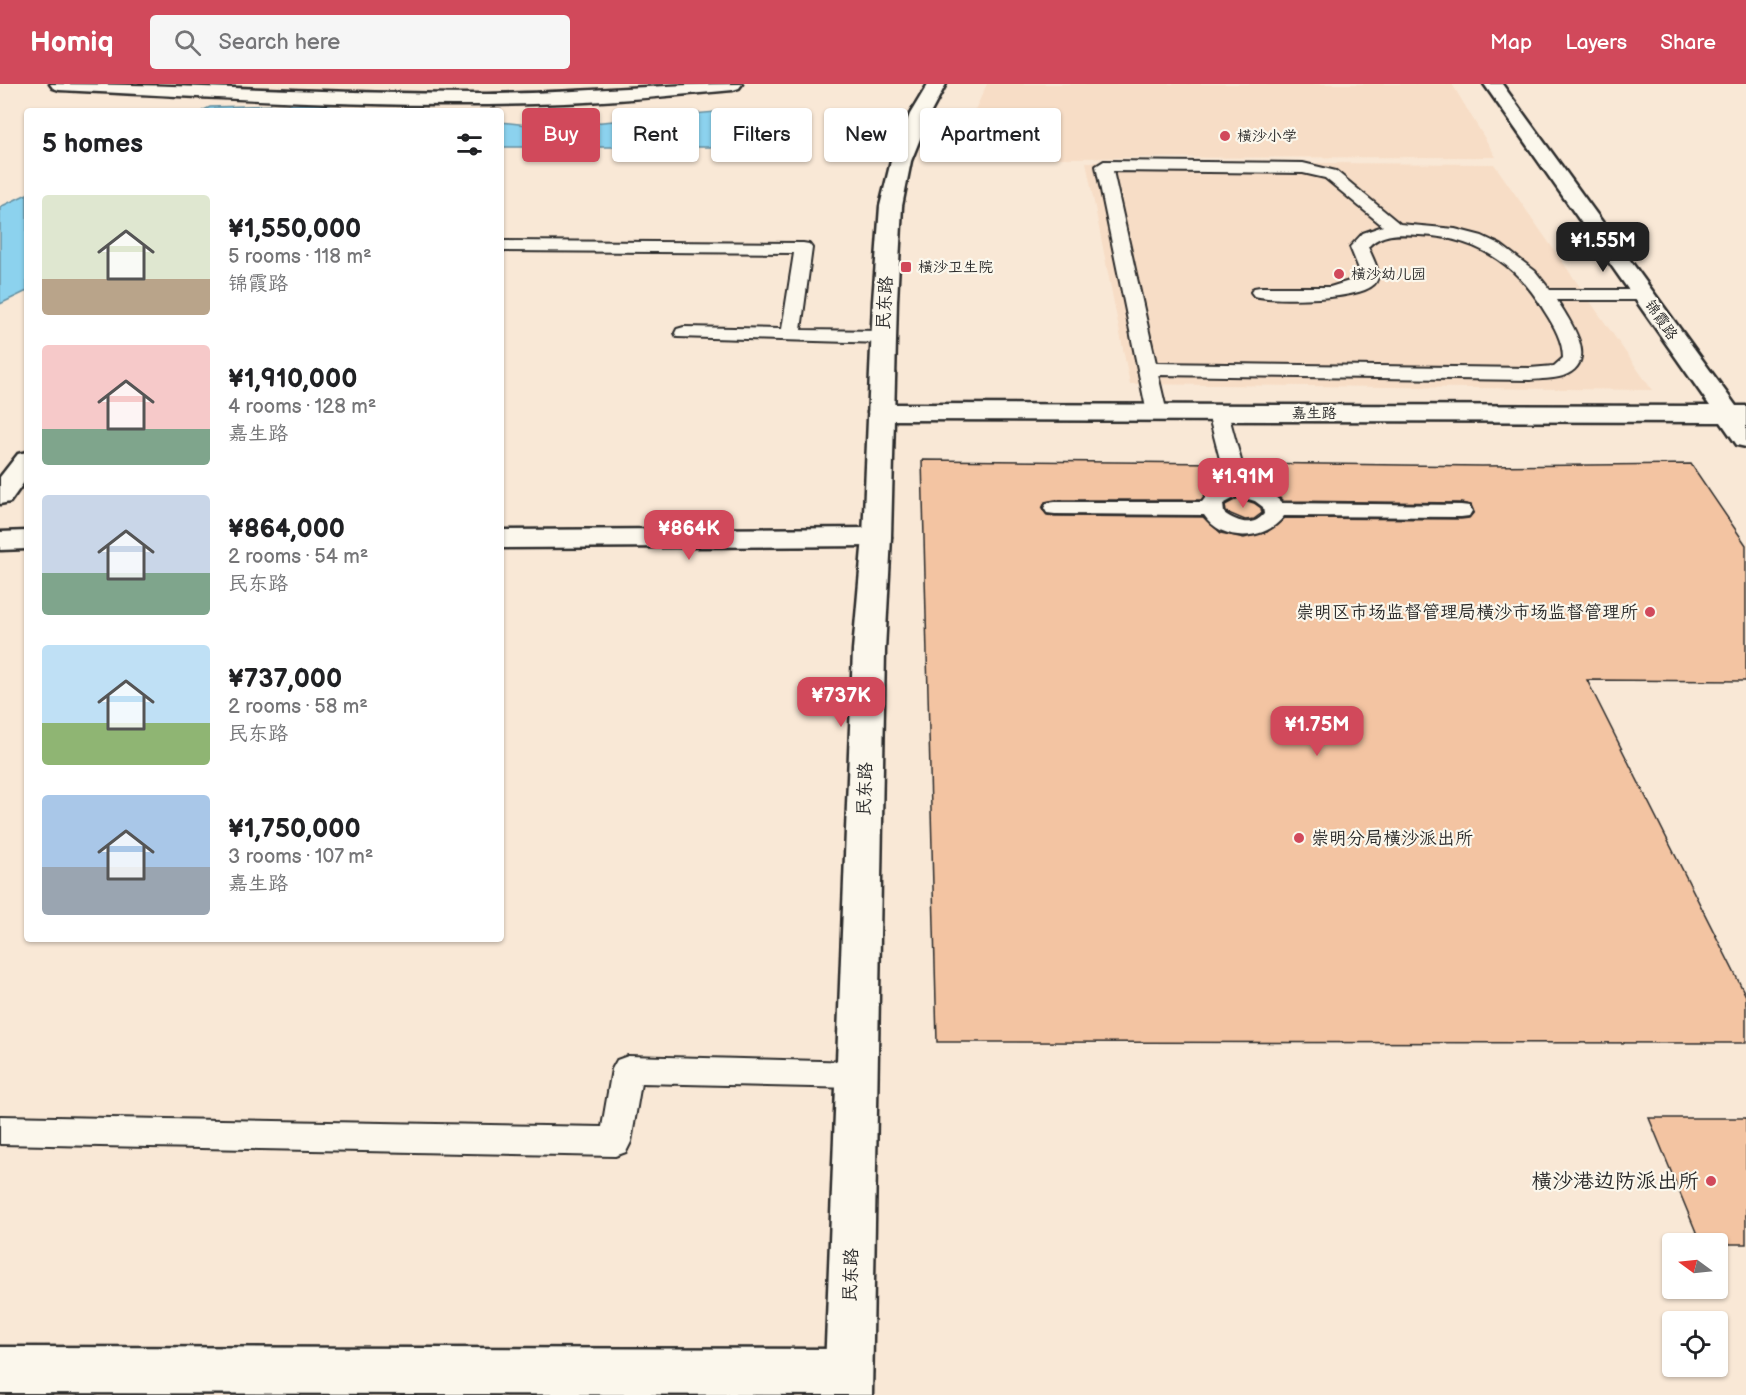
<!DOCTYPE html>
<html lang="en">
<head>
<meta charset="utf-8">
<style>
  :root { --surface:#fff; --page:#f6f6f6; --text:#202124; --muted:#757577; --accent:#d1495b }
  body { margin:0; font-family:"Balsamiq Sans","LXGW WenKai TC",sans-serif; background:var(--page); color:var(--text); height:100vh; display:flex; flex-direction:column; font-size:22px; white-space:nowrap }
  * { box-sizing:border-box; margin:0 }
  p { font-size:20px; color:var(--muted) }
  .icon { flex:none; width:33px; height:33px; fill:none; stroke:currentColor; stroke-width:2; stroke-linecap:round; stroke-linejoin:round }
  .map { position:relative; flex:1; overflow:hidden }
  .drawer { position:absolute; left:24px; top:24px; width:480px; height:834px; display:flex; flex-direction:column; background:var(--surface); border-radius:6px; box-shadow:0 2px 4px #0004 }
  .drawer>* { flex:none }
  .hud { position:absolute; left:522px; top:24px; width:570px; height:54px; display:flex; gap:12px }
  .needle { width:39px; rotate:285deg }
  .controls { position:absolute; left:1662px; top:1149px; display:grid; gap:12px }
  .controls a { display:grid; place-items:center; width:66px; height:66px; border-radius:6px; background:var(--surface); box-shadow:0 2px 4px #0004; font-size:30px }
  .price { position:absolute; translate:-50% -51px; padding:0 14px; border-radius:12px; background:var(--accent); color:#fff; font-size:20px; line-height:39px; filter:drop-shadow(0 2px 3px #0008) }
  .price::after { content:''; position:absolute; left:50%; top:36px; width:18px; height:14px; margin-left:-9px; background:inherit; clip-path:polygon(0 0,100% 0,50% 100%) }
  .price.on { background:#222; color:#fff }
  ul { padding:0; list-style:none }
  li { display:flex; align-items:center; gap:18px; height:150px; padding:0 18px }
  li span { display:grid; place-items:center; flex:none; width:168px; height:120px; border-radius:6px; color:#555 }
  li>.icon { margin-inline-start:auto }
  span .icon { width:72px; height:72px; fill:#fffc; stroke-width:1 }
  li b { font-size:26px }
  h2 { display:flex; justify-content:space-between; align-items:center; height:72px; padding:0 18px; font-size:26px }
  .pill { padding:0 21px; border-radius:6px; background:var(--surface); box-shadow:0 2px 4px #0004; font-size:21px; line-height:54px }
  .pill.on { background:var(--accent); color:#fff }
  header { display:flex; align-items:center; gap:36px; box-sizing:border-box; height:84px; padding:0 30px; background:var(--accent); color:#fff }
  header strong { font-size:28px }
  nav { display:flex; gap:33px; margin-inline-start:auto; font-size:21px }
  .search { width:420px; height:54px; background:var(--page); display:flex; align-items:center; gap:15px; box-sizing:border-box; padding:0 21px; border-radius:6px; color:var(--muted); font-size:22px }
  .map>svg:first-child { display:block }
</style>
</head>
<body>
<header>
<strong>Homiq</strong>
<div class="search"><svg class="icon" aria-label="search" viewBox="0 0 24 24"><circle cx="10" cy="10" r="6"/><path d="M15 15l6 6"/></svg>Search here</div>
<nav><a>Map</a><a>Layers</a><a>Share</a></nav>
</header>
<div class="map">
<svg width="1746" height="1311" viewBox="0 0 1746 1311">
  <rect width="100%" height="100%" fill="#f9e8d6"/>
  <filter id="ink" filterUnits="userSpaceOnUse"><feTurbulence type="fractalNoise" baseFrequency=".0167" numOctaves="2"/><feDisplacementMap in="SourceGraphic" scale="12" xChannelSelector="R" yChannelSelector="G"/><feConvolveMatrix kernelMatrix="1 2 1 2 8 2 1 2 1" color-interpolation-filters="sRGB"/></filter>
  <g filter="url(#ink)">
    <!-- built -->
    <g fill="#f7ddc6">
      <path d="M987 0H1452L1496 73 960 74 973 30Z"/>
      <path d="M1086 78 1494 80 1652 306 1130 300Z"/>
    </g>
    <!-- water -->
    <g fill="#8cd2ee" stroke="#658fa0" stroke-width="1.5">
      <path d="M318 20 352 27H202L210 23Z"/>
      <path d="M727 27 734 63H501V38L546 43Z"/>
      <path d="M27 110V207L0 220V123Z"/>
    </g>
    <!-- building -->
    <g fill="#f3c4a2" stroke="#2b2b2b" stroke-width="1.5">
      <path d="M922 376 1219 379 1224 401 1208 407 1201 416H1055L1045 418 1042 425 1047 431 1055 432 1203 433 1221 449 1244 454 1267 448 1285 434 1461 435 1469 434 1474 428 1471 421 1461 419 1283 417 1271 406 1250 400 1244 379 1482 382 1691 380 1746 461V597L1587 596 1746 912V959L937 958Z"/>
      <path d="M1238 414 1254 419 1261 424 1262 429 1254 435 1245 436 1226 428 1225 421Z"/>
      <path d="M1649 1034H1746V1160H1701Z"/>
    </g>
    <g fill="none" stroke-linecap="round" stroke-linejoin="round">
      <!-- lane casing -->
      <g stroke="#2b2b2b" stroke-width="4">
        <g id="lane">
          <path d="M1104 77 1303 79 1336 87 1400 140 1455 145 1482 152 1501 161 1535 187 1550 206H1644L1650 207 1653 211 1650 215 1644 216H1557C1570 238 1601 278 1563 292 1553 295 1541 295 1530 296L1158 291 1167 329 1164 333H1150L1147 329 1096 82ZM1113 87 1303 89 1325 94 1383 142 1363 149 1350 163 1359 185V194L1330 203H1260L1254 204 1251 208 1254 212C1274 217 1365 217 1376 198 1382 189 1372 173 1368 163 1382 148 1400 150 1419 151 1475 153 1517 179 1545 228 1554 242 1563 257 1563 274L1554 282 1530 284 1156 279Z"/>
          <path d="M501 157 803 159 809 160 812 164 801 246 883 247 890 249 892 253 890 257 883 259 677 253 675 249 677 245 684 243 782 245 794 169 501 167Z"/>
          <path d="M1218 323 1225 325 1228 329 1248 402 1270 408 1282 419 1461 421 1469 422 1472 427 1469 432 1461 433 1284 432C1266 457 1222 459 1204 431L1055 430 1047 429 1044 424 1047 419 1055 418H1202L1209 409 1227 402 1208 329 1211 325ZM1238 412 1255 417 1263 423 1264 430C1252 444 1237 438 1224 429L1223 420Z"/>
          <path d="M628 972 857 978 868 982 873 991 868 1000 857 1004 641 999 631 1058 626 1068 615 1072 0 1060V1032L602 1043 612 985 617 976Z"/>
        </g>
      </g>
      <!-- street casing -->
      <g stroke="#2b2b2b" stroke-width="5">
        <g id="street">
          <path d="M50 0C193 0 335 10 478 10 566 10 654 0 742 0L739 4 733 6C677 11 621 17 565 19 396 26 227 14 59 6L53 4Z"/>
          <path d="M1484 0H1502L1736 322H1746V363L1737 361 1721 338 881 336 872 333 868 328 872 323 881 320 1710 322Z"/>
          <path d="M27 368V394L10 418 0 420V393L18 370Z"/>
          <path d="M877 444 887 447 891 453 887 459 877 462 501 464V446Z"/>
          <path d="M27 447V465L0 466V448Z"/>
          <path d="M0 1263 848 1265 865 1271 872 1288 865 1305 849 1311 0 1309Z"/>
        </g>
      </g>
      <!-- secondary casing -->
      <g stroke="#2b2b2b" stroke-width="5">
        <path id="secondary" d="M928 0H946L930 30 911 77 902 122 897 217 891 453 885 566 872 1311H824L853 566 863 453 873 217 880 122 891 77 910 30Z"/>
      </g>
      <!-- lane -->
      <use href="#lane" fill="#fbf7ec" fill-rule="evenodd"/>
      <!-- street -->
      <use href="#street" fill="#fbf7ec" fill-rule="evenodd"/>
      <!-- secondary -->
      <use href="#secondary" fill="#fbf7ec" fill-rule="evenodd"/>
    </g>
  </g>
  <!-- markers -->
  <g fill="#d1495b" stroke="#fbf7ec" stroke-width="2">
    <circle cx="1225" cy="52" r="6"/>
    <rect x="900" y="177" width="12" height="12" rx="3"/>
    <circle cx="1339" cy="190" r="6"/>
    <circle cx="1650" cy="528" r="6"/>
    <circle cx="1299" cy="754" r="6"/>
    <circle cx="1711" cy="1097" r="6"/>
  </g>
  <g text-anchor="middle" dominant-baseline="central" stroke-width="4.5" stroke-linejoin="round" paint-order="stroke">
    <!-- far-poi labels -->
    <g font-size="15" fill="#2b2b2b" stroke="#fbf7ec" text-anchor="start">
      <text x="1237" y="52">横沙小学</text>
      <text x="918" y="183">横沙卫生院</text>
      <text x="1351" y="190">横沙幼儿园</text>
    </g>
    <!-- far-street labels -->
    <g font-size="15" fill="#2b2b2b" stroke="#fbf7ec">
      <text transform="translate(1661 236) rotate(55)">锦霞路</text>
      <text x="1314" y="329">嘉生路</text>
    </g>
    <!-- street labels -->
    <g font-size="18" fill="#2b2b2b" stroke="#fbf7ec">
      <text transform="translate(885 219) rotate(-87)">民东路</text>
      <text transform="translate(865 705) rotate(-88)">民东路</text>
      <text transform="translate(851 1191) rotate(-88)">民东路</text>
    </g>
    <!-- poi labels -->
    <g font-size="18" fill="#2b2b2b" stroke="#fbf7ec" text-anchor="end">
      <text x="1638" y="528">崇明区市场监督管理局横沙市场监督管理所</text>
      <text x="1311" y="754" text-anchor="start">崇明分局横沙派出所</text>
    </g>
    <!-- near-poi labels -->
    <g font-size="21" fill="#2b2b2b" stroke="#fbf7ec" text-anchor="end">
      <text x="1699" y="1097">横沙港边防派出所</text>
    </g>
  </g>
</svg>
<div class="controls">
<a><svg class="needle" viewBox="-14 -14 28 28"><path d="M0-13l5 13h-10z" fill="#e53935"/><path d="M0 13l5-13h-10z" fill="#757577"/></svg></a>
<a><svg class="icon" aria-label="locate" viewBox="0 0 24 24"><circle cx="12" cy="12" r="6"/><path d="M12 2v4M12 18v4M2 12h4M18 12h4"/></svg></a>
</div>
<b class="price on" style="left:1603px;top:189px">¥1.55M</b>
<b class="price" style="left:1243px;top:425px">¥1.91M</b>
<b class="price" style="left:689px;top:477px">¥864K</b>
<b class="price" style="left:841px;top:644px">¥737K</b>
<b class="price" style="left:1317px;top:673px">¥1.75M</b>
<div class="hud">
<a class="pill on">Buy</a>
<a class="pill">Rent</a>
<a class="pill">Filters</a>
<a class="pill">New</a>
<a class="pill">Apartment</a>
</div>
<section class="drawer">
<h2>5 homes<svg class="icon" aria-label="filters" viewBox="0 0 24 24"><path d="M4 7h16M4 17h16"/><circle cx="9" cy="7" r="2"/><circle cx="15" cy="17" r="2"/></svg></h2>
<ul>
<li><span style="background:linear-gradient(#dfe7d0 70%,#b9a48a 0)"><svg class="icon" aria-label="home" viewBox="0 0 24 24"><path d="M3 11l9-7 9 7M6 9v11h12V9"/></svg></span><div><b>¥1,550,000</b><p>5 rooms · 118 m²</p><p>锦霞路</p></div></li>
<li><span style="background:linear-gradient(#f6c9c9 70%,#7fa58c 0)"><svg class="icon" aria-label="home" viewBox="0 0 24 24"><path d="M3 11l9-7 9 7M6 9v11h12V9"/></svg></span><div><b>¥1,910,000</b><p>4 rooms · 128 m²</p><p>嘉生路</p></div></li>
<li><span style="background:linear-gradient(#c9d6e8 65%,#7fa58c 0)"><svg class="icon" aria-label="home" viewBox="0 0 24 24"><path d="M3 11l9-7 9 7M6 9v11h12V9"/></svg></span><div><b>¥864,000</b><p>2 rooms · 54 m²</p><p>民东路</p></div></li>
<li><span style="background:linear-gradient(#bfe0f5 65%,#8fb573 0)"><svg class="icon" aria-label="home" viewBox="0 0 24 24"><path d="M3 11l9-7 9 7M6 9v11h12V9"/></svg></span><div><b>¥737,000</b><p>2 rooms · 58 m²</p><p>民东路</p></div></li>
<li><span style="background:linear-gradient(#a9c7e8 60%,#9aa5b1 0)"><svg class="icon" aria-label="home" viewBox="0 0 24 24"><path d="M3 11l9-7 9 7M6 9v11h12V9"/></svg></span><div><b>¥1,750,000</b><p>3 rooms · 107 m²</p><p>嘉生路</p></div></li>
</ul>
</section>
</div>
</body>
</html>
